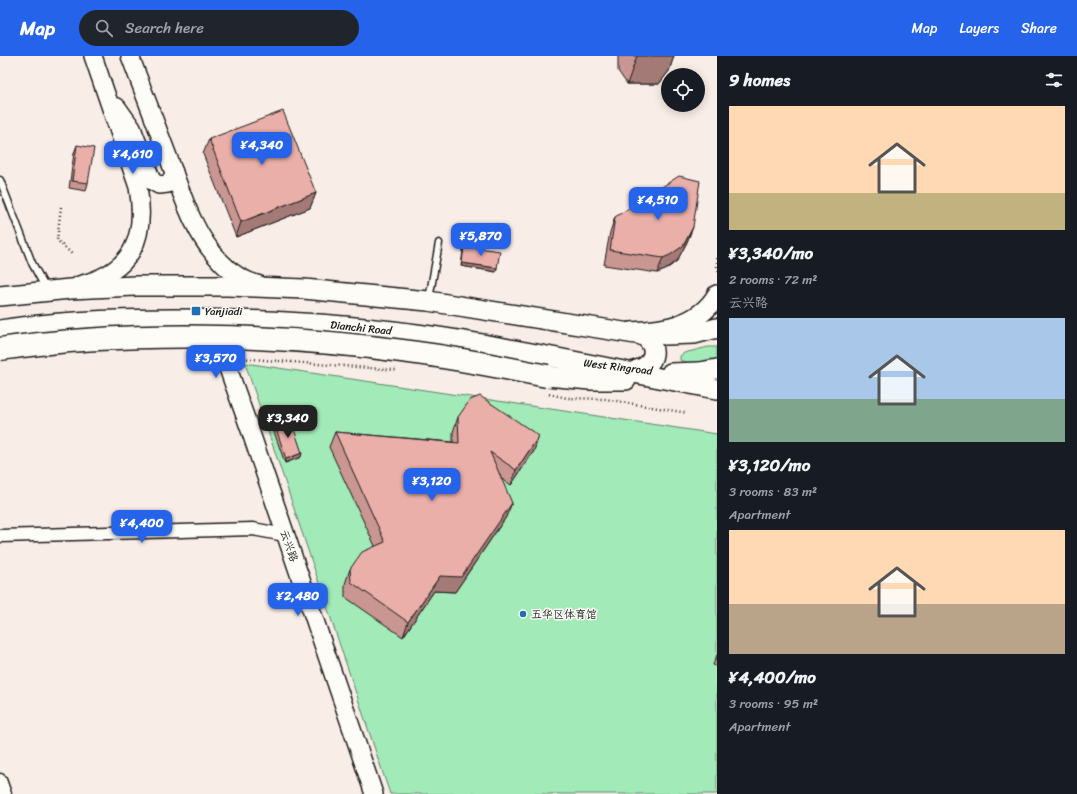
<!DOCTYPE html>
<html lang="en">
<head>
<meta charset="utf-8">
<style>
  :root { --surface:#171b24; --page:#20242c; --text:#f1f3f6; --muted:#9ea1a6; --accent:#2563eb }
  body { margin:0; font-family:Sriracha,"LXGW WenKai TC",sans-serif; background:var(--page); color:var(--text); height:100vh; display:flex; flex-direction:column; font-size:15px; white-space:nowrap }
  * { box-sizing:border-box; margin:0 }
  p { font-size:13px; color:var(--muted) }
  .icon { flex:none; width:22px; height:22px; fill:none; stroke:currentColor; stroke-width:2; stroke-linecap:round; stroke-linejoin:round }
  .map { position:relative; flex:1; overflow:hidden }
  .side { display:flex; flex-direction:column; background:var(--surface); width:360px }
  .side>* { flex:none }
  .controls { position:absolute; left:661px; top:12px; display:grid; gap:8px }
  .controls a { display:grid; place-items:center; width:44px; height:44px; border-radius:50%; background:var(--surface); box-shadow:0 2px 10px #0003; font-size:20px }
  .price { position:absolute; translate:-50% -34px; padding:0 9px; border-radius:8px; background:var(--accent); color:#fff; font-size:13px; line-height:26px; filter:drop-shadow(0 1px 2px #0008) }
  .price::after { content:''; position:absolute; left:50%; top:24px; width:12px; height:9px; margin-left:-6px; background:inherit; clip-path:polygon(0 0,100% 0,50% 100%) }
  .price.selected { background:#222; color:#fff }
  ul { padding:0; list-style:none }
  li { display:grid; align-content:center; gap:8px; height:212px; padding:0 12px }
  li span { display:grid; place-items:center; height:124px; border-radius:0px; color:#555 }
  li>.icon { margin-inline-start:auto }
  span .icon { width:72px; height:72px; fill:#fffc; stroke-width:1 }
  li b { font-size:17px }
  h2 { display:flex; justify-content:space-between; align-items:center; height:48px; padding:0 12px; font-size:17px }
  header { display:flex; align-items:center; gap:24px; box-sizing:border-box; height:56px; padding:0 20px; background:var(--accent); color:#fff }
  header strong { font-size:19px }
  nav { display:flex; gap:22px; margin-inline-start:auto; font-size:14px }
  .search { width:280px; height:36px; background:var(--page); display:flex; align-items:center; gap:10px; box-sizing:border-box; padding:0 14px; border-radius:22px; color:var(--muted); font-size:15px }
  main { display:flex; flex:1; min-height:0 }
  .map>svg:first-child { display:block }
</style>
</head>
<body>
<header>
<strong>Map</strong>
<div class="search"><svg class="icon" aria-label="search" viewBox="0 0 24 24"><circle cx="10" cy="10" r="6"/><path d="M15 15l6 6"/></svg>Search here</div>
<nav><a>Map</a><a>Layers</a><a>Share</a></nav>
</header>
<main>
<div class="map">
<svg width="717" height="738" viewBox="0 0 717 738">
  <rect width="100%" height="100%" fill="#f9ede7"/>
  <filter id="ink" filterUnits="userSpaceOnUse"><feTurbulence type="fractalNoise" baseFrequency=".025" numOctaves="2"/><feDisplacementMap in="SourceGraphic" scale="8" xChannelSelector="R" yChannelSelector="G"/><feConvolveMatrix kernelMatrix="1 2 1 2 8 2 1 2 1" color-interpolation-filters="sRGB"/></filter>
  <g filter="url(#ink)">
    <!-- green -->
    <g fill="#a2eab7" stroke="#5f836a">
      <path d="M708 291H717V307C705 310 691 309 680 304V300L684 297Z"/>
      <path d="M245 307 717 378V738H390Z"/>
    </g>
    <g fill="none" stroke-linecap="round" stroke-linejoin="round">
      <!-- lane casing -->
      <g stroke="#1c1c1c" stroke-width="9">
        <g id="lane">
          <path d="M0 124 32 207 46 233"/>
          <path d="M429 243 439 187"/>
        </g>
      </g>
      <!-- street casing -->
      <g stroke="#1c1c1c" stroke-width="15">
        <g id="street">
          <path d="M0 480 253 473 285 479"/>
          <path d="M0 724 5 738"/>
        </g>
      </g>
      <!-- secondary casing -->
      <g stroke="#1c1c1c" stroke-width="20">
        <g id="secondary">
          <path d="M130 0C143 34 156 69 169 103 182 138 194 179 221 206 232 218 245 225 260 229"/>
          <path d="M117 51 132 72 152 125 159 129 168 128 173 121 174 116"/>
          <path d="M79 229C132 216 147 183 138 131L93 0"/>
          <path d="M220 269 224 301 250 374 374 738"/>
        </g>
      </g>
      <!-- primary casing -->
      <g stroke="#1c1c1c" stroke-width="22">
        <g id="primary">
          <path d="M0 240 70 233 135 230H228L304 233 428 245 642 279C659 289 656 309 637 314"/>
          <path d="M0 274C58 265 116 263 174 263 263 263 351 268 438 281 532 295 624 316 717 333"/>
          <path d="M631 276C664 274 699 270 717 239"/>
          <path d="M665 279 694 278 717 272"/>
          <path d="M671 317 699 316 717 313"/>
          <path d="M547 320 590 324H626"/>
        </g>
      </g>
      <!-- path -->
      <g stroke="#1c1c1c" stroke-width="2.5" stroke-dasharray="1 3" stroke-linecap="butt">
        <path d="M61 151 57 184 72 198"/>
        <path d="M717 202V217"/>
        <path d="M239 302 396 314"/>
        <path d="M549 338 567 342 605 343 687 357"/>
      </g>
      <!-- lane -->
      <use href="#lane" stroke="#fdfcf7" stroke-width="6"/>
      <!-- street -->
      <use href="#street" stroke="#fdfcf7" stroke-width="12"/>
      <!-- secondary -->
      <use href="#secondary" stroke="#fdfcf7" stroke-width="17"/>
      <!-- primary -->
      <use href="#primary" stroke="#fdfcf7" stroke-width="19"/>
      <!-- highway-bridge casing -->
      <g stroke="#1c1c1c" stroke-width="25" stroke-linecap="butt">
        <path id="highway-bridge" d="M0 293C130 274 280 278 410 296 456 302 502 311 547 320"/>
      </g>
      <!-- highway-bridge -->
      <use href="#highway-bridge" stroke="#fdfcf7" stroke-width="22"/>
    </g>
    <!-- wall -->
    <g fill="#c99691" stroke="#1c1c1c">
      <path d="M618 0H674L669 15 659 28H627L618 15Z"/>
      <path d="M209 83 316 137 310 152 236 181 203 98Z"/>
      <path d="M77 89 88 127 86 135 69 132 74 97Z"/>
      <path d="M615 161 693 171 687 186 677 205 665 214 657 217 604 209 610 176Z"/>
      <path d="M464 190 497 212 496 216 461 210 463 194Z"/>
      <path d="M458 361 534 395 511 429 502 423 506 461 455 536 434 535 403 581 345 541V528L350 513 375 490 329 391 335 376 453 386V376Z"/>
      <path d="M275 369 301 401 285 407 273 373Z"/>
      <path d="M717 599V611L713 609Z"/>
    </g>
    <!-- shaded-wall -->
    <g fill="#a47a76" stroke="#1c1c1c">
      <path d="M637 0H674L669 15 659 28H627Z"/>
      <path d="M316 137 310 152 236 181 241 166Z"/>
      <path d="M693 171 687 186 677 205 665 214 657 217 663 202Z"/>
      <path d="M462 207 497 212 496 216 461 210Z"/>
      <path d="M539 380 534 395 511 429 516 414Z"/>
      <path d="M302 397 301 401 285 407 286 403Z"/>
      <path d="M512 447 506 461 455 536 434 535 403 581 408 566 440 520Z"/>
    </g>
    <!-- building -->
    <g fill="#eaafa9" stroke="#1c1c1c">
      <path d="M283 55 316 137 241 166 209 83Z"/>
      <path d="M77 89 94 92 88 127 72 125Z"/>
      <path d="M679 120 700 125 693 171 683 190 670 199 663 202 610 194 615 161Z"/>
      <path d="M464 190 500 195 497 212 462 207Z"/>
      <path d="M480 340 539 380 516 414 490 396 512 447 461 521 440 520 408 566 351 526 350 513 362 496 385 486 335 376 459 387 458 361 470 344Z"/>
      <path d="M291 364 302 397 286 403 275 369Z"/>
    </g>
  </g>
  <!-- markers -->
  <g fill="#1f6fb2" stroke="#fdfcf7" stroke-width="1.5">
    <rect x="191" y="250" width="10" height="10" rx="2"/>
    <circle cx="523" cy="558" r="4"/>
  </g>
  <g text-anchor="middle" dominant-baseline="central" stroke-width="3" stroke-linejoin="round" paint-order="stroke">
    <!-- poi labels -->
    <g font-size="11" fill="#1c1c1c" stroke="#fdfcf7" text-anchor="start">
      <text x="205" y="255">Yanjiadi</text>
      <text x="531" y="558">五华区体育馆</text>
    </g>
    <!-- street labels -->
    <g font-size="11" fill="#1c1c1c" stroke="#fdfcf7">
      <text transform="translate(361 272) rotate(6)">Dianchi Road</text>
      <text transform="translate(618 311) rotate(7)">West Ringroad</text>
      <text transform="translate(289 490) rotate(71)">云兴路</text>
    </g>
  </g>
</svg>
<div class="controls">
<a><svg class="icon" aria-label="locate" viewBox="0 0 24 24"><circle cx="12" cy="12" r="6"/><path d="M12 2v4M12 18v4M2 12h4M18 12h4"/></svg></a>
</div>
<b class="price" style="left:262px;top:110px">¥4,340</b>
<b class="price" style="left:133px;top:119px">¥4,610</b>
<b class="price" style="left:658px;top:165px">¥4,510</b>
<b class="price" style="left:481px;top:201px">¥5,870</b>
<b class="price" style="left:216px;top:323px">¥3,570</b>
<b class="price selected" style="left:288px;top:383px">¥3,340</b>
<b class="price" style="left:432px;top:446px">¥3,120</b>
<b class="price" style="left:142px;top:488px">¥4,400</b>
<b class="price" style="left:298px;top:561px">¥2,480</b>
</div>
<section class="side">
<h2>9 homes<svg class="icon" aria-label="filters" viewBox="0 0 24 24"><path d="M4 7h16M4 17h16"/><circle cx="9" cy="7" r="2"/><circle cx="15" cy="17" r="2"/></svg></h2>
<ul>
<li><span style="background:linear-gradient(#ffd9b3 70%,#c2b280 0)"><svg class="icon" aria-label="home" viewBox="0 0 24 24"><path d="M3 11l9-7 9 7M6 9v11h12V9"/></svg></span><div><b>¥3,340/mo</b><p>2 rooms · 72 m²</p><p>云兴路</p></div></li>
<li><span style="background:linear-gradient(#a9c7e8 65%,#7fa58c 0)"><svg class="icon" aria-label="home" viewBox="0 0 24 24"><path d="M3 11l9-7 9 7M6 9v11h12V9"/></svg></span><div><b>¥3,120/mo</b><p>3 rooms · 83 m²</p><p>Apartment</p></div></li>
<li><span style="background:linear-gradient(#ffd9b3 60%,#b9a48a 0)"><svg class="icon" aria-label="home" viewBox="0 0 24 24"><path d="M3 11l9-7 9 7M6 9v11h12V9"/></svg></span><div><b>¥4,400/mo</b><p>3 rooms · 95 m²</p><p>Apartment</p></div></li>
</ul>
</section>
</main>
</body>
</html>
